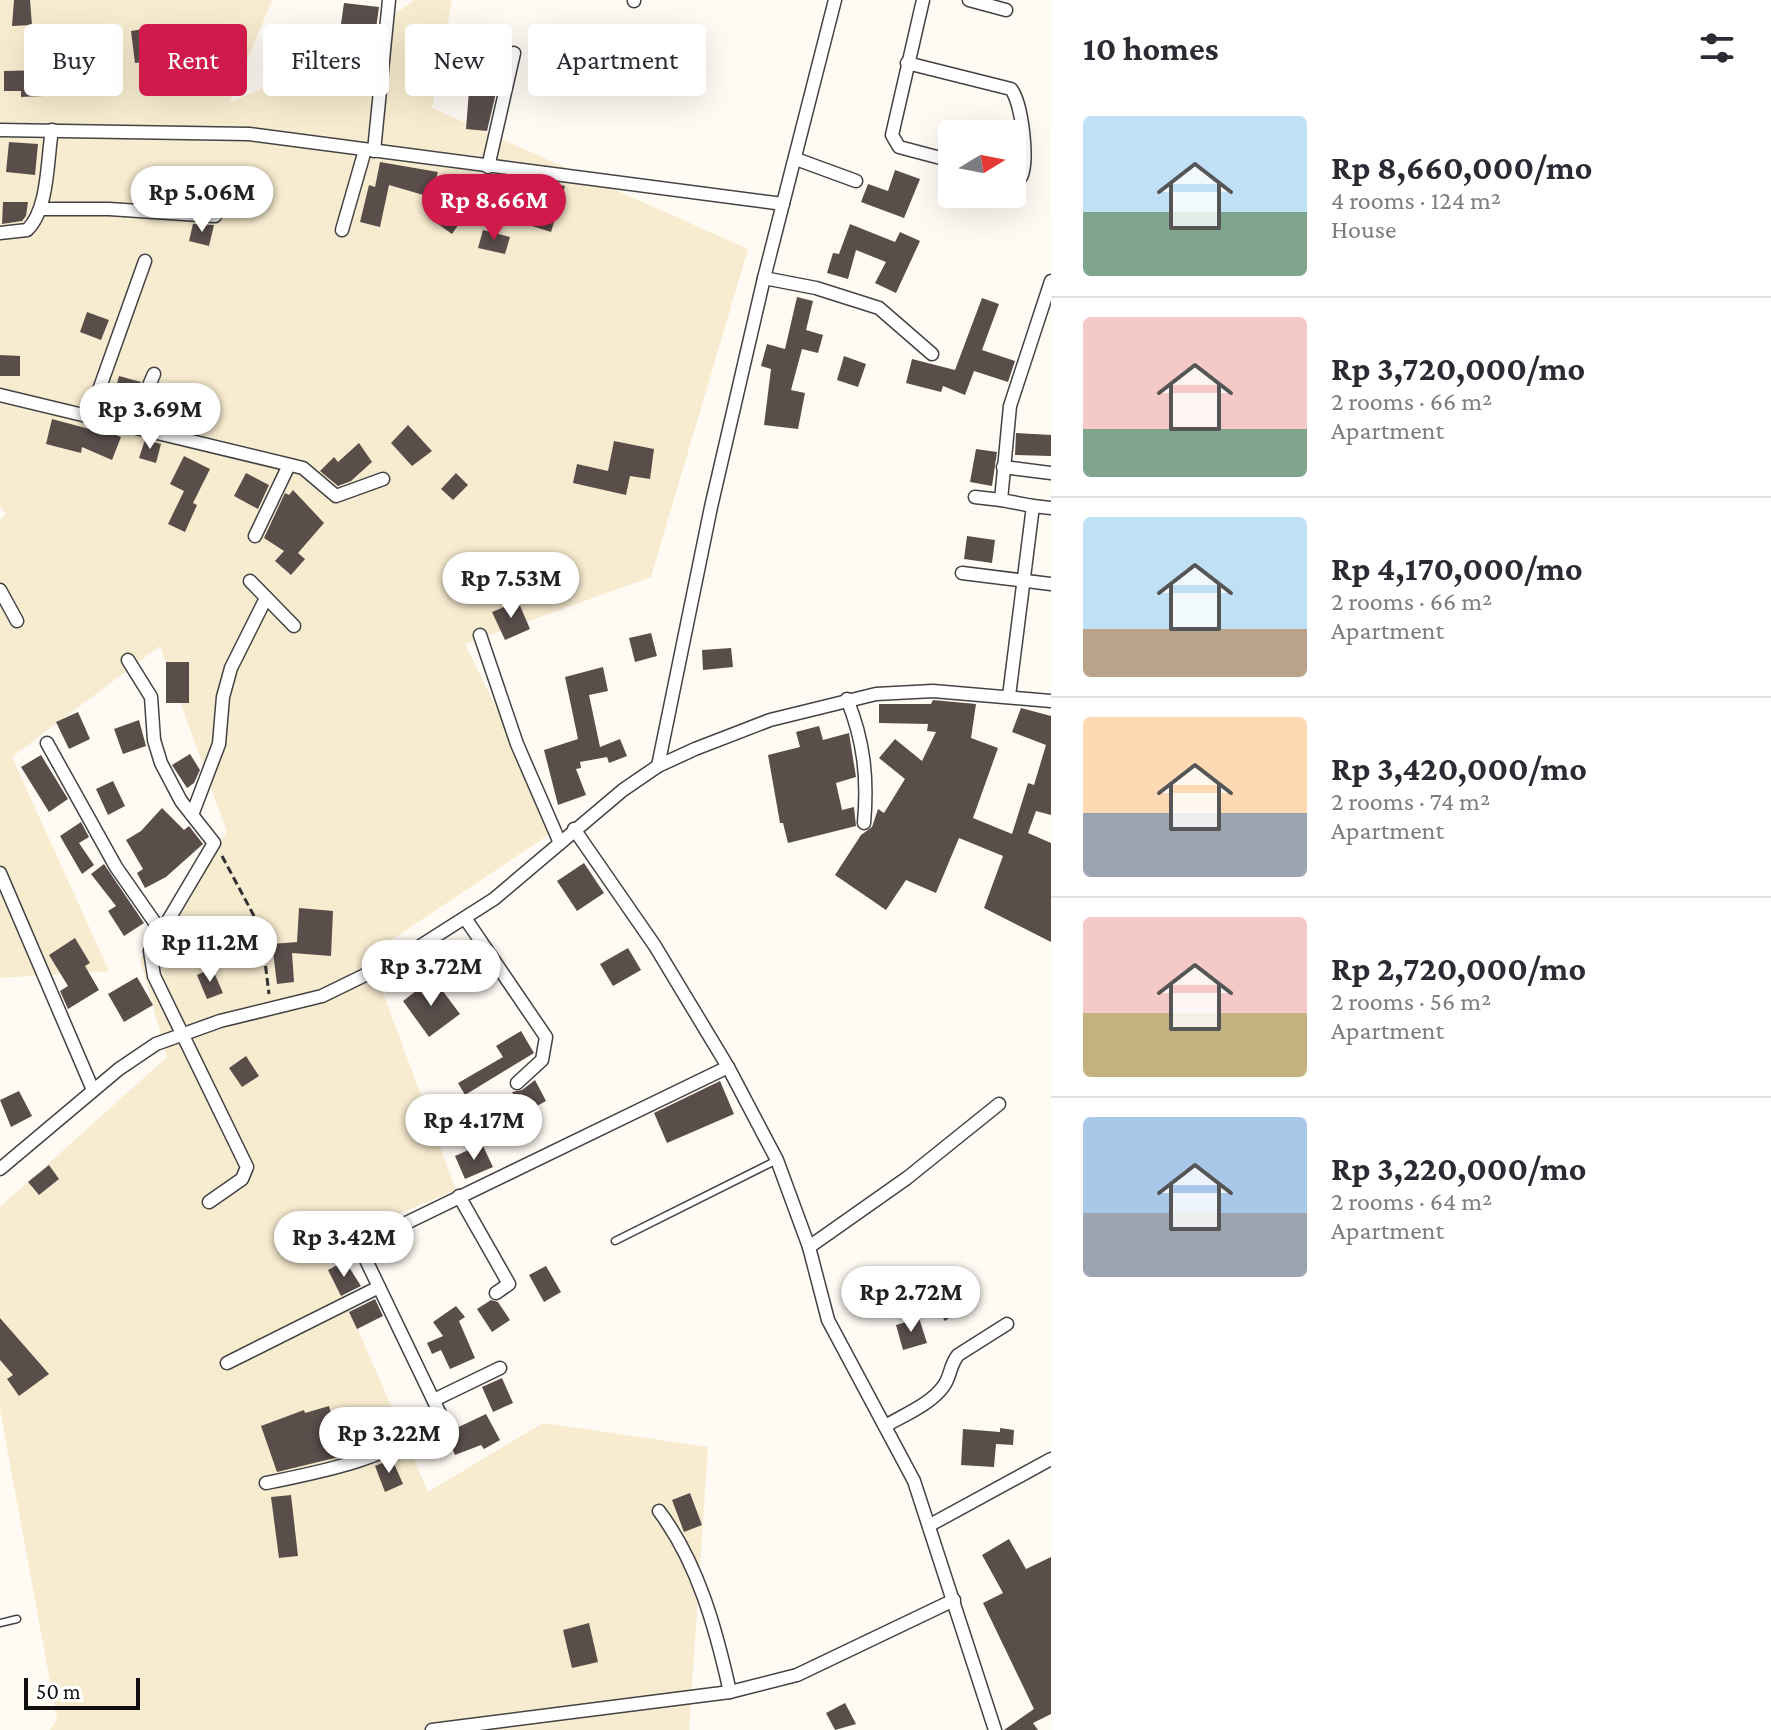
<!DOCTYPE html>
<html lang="en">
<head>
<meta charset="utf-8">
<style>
  :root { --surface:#fff; --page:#f2f2f3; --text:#2b2b33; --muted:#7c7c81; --line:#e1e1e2; --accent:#cf1a4b }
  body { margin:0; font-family:"Crimson Pro",serif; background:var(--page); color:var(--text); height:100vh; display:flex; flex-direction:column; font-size:30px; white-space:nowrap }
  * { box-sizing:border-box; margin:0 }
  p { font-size:26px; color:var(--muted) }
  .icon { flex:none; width:44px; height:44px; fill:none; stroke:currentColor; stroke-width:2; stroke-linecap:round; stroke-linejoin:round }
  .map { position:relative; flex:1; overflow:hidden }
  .details { display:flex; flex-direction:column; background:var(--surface); width:720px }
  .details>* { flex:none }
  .top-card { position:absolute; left:24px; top:24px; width:760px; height:72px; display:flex; gap:16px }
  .needle { width:52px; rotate:80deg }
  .controls { position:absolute; left:938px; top:120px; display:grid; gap:16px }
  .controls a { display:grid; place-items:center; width:88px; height:88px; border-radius:8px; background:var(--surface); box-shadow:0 8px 32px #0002; font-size:40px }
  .scale { position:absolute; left:24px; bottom:20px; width:116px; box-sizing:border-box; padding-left:8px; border:4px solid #101010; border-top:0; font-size:22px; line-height:28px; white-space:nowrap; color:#101010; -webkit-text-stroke:6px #fff; paint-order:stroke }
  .price { position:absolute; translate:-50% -68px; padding:0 18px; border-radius:28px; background:#fff; color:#222; font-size:26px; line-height:52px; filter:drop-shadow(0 2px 4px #0008) }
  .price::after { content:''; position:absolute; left:50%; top:48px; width:24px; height:18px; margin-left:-12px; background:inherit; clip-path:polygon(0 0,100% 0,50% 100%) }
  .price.selected { background:var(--accent); color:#fff }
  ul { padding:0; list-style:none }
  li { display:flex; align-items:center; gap:24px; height:200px; padding:0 32px }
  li+li { border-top:2px solid var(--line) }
  li span { display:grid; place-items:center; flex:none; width:224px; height:160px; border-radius:8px; color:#555 }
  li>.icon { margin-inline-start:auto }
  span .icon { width:96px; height:96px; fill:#fffc; stroke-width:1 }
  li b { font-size:34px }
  h2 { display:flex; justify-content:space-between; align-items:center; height:96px; padding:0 32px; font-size:34px }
  .chip { padding:0 28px; border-radius:8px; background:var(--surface); box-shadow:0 8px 32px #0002; font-size:28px; line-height:72px }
  .chip.selected { background:var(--accent); color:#fff }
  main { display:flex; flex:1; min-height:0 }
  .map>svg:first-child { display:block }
</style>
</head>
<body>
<main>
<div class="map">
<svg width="1051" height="1730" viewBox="0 0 1051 1730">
  <rect width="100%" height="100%" fill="#fffaf3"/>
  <!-- farmland -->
  <path fill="#f8ecd0" d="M0 0H272L230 102 332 59 414 0H452L432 108 748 249 651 577 465 644 556 830 369 955 456 1190 322 1246 428 1492 543 1423 708 1447 689 1730H50L57 1719 0 1410V1207L167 1057 140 959 227 832 160 646 12 757 109 971 0 978V519L6 514 0 506Z"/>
  <!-- building -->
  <g fill="#5a4e4b">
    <path d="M14 0H30L32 25 12 26Z"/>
    <path d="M344 3 379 7 375 36 340 31Z"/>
    <path d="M149 28 152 61 135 63 131 31Z"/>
    <path d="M100 58 118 63 113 87 94 83Z"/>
    <path d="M44 70V96L21 97V91H4V71Z"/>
    <path d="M469 91 496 93 487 131 466 129Z"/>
    <path d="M9 142 38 144 35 175 6 172Z"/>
    <path d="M380 162 438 172 435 182 470 208 452 234 431 219 444 201 389 185 380 227 360 222 369 185 375 187Z"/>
    <path d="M895 170 920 179 904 218 861 202 868 184 888 191Z"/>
    <path d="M505 179 541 194 544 182 565 186 551 232 532 226 534 219 495 203Z"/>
    <path d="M3 202H28L26 216 22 221 2 224Z"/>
    <path d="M193 224 214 225 209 246 189 241Z"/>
    <path d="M850 224 895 242 900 232 920 241 896 293 875 283 886 262 856 250 848 279 827 273 833 253 839 254Z"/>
    <path d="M483 230 510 237 505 254 478 248Z"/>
    <path d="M797 297 813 301 806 330 823 335 818 353 802 349 791 390 805 393 798 429 764 425 771 369 761 366 767 344 785 349Z"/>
    <path d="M982 298 999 304 982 350 1015 361 1008 382 974 371 965 395 943 386 941 392 906 383 912 359 955 370Z"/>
    <path d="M87 312 109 320 101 340 80 332Z"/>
    <path d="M0 355 20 356V376H0Z"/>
    <path d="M844 356 866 364 858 387 837 380Z"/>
    <path d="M119 376 141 382 131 404 113 399Z"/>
    <path d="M160 387 178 391 171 423 151 419Z"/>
    <path d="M52 419 93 430 94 427 102 429 121 437 112 460 82 447 81 453 46 444Z"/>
    <path d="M408 425 432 451 412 466 391 443Z"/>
    <path d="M1016 433 1051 435V456L1015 455Z"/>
    <path d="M145 440 161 444 156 463 139 458Z"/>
    <path d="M614 441 654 449 650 479 630 476 626 495 573 483 577 464 608 471Z"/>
    <path d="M359 443 372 462 351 481 338 486 320 471 334 457 338 462Z"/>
    <path d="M976 449 997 452 992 486 970 482Z"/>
    <path d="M184 456 210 469 193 503 197 505 185 532 168 524 184 491 170 484Z"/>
    <path d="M246 473 269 485 258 509 234 496Z"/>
    <path d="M456 473 468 485 453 500 441 489Z"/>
    <path d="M293 490 324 523 298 553 305 559 291 575 275 561 284 551 264 538 285 493 289 495Z"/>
    <path d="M967 536 995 540 992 563 964 559Z"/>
    <path d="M518 601 530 629 505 640 492 612Z"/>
    <path d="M651 633 657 656 635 662 629 638Z"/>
    <path d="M731 648 733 667 703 670 702 650Z"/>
    <rect x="166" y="662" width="23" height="41"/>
    <path d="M603 667 608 691 589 695 600 747 620 739 627 756 609 763 607 757 580 762 581 768 576 769 586 795 558 805 544 750 578 739 565 677Z"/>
    <path d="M933 700 976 704 971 738 998 748 973 818 1012 834 1028 783 1034 785 1046 745 1012 732 1021 708 1051 716V815L1036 811 1028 833 1051 843V942L984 908 1003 856 959 838 936 893 906 880 886 910 835 875 861 835 872 827 878 809 884 813 905 779 879 758 895 739 922 761 936 732 927 731 928 724 879 723V704H931Z"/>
    <path d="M78 712 90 739 69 749 56 722Z"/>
    <path d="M139 720 146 746 123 754 114 729Z"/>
    <path d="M819 726 823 740 849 733 856 777 836 783 842 810 854 807 856 826 788 843 783 823H780L768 755 800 747 796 732Z"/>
    <path d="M190 754 200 770 194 783 187 788 172 765Z"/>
    <path d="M41 755 68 799 49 812 21 767Z"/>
    <path d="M113 781 125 806 108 815 96 789Z"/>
    <path d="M162 808 184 830 189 826 203 844 166 877 145 888 137 873 143 869 126 840 141 831Z"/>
    <path d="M81 822 89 837 79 843 94 865 82 874 60 836Z"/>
    <path d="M584 863 604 893 577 911 557 881Z"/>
    <path d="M104 864 144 923 124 936 108 911 116 906 91 874Z"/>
    <path d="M299 908 333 911 331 956 292 953 294 982 277 984 272 944 297 942Z"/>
    <path d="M75 938 90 963 85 966 99 990 68 1009 60 991 68 986 49 955Z"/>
    <path d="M628 948 641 970 613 986 600 964Z"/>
    <path d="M212 968 223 993 207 999 197 975Z"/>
    <path d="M137 977 153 1005 124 1022 108 994Z"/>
    <path d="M433 978 460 1014 429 1037 403 1001Z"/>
    <path d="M521 1031 534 1053 465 1095 458 1083 503 1057 496 1046Z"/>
    <path d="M246 1056 259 1076 242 1087 229 1068Z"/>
    <path d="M535 1080 546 1101 524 1113 512 1092 522 1090Z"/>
    <path d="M720 1081 734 1114 667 1143 654 1113Z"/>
    <path d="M19 1091 32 1116 11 1127 0 1100Z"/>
    <path d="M482 1144 493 1167 465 1179 455 1156Z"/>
    <path d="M49 1165 59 1179 39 1195 28 1182Z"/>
    <path d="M345 1261 361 1286 341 1296 328 1270Z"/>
    <path d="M546 1266 561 1292 544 1302 529 1275Z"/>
    <path d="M944 1290 959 1311 945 1321 931 1300Z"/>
    <path d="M375 1299 383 1316 357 1329 349 1312Z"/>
    <path d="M491 1300 498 1302 510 1320 492 1332 477 1309Z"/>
    <path d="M456 1306 465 1317 459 1321 475 1358 450 1369 441 1350 432 1354 427 1343 443 1336 433 1322Z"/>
    <path d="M0 1318 49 1374 19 1396 7 1379 13 1375 0 1360Z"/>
    <path d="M919 1318 927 1343 903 1350 896 1325Z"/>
    <path d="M502 1378 513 1403 493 1412 482 1387Z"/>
    <path d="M329 1406 343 1456 277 1472 261 1426 304 1410 305 1413Z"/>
    <path d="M486 1414 500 1440 484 1449 481 1445 455 1455 446 1433Z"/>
    <path d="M1000 1428 1014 1430 1013 1445 996 1444 994 1467 961 1465 963 1429 1000 1432Z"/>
    <path d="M392 1459 403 1484 385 1492 375 1466Z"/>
    <path d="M690 1493 702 1525 684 1532 672 1500Z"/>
    <path d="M291 1495 298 1556 279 1558 271 1497Z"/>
    <path d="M1009 1539 1026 1569 1051 1557V1714L1033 1723 1038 1730H1004L1034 1709 983 1603 1003 1593 982 1555Z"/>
    <path d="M589 1623 598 1662 572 1668 563 1630Z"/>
    <path d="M845 1703 856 1724 835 1730 826 1713Z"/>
  </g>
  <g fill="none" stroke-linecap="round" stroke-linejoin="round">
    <!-- lane casing -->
    <g stroke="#434343" stroke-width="9">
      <g id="lane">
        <path d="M615 1241 777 1160"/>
        <path d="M0 1623 17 1619"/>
      </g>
    </g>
    <!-- street casing -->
    <g stroke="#434343" stroke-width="15">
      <g id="street">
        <path d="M634 0V1"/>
        <path d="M923 0 892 135 899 147 952 161"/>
        <path d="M969 0 1006 10"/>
        <path d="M907 63 1011 89C1022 103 1029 161 1021 177L1012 178"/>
        <path d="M0 130 249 134 783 204"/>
        <path d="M374 151 389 0"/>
        <path d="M796 159 856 181"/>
        <path d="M488 167 514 53"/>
        <path d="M40 209H109L215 216"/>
        <path d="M342 230 365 150"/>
        <path d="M0 233 27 230C49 209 47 159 52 130"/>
        <path d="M764 278 816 288 879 308 932 354"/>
        <path d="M0 395 303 468 336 496 383 479"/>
        <path d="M89 418 145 261"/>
        <path d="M131 427 154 374"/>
        <path d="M1003 467 1051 473"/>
        <path d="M975 497 1001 500"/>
        <path d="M1033 506 1051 508"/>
        <path d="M255 536 289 465"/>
        <path d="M962 573 1051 584"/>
        <path d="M250 581 294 626"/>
        <path d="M0 590 17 621"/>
        <path d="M480 635 517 744 560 843"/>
        <path d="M128 660 151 697 154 740 161 763 181 801 214 843 150 951 154 976 247 1167 242 1179 209 1202"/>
        <path d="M1009 696 1033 506 1001 500 1010 406 1051 281"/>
        <path d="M847 699C864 741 868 778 864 823"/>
        <path d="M47 743 116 867 160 930"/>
        <path d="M658 766 711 507 764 278 835 0"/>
        <path d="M192 815 219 744 223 697 231 668 266 598"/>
        <path d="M574 829 655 946 728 1067 777 1160 809 1247 828 1320 914 1481 995 1730"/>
        <path d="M0 873 93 1090"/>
        <path d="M465 918 546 1037 542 1060 517 1083"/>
        <path d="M0 1169 119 1069 156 1044 220 1021 322 996 406 955 494 899 623 790 658 766 695 749 770 720 876 694 933 691 1051 701"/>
        <path d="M459 1196 509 1284 496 1293"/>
        <path d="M809 1247 907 1178 999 1104"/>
        <path d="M227 1363 379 1287"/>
        <path d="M436 1399 500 1368"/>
        <path d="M887 1425C906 1414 933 1403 945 1384 951 1374 950 1365 958 1355L1007 1324"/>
        <path d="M266 1483C326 1471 392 1458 442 1418L366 1260 367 1242 728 1067"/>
        <path d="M659 1511C698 1563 716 1629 730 1692"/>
        <path d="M930 1525 1051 1459"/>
        <path d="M432 1730 730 1692 797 1675 954 1600"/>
      </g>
    </g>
    <!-- path -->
    <path stroke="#323232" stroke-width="3" stroke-dasharray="8 4" stroke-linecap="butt" d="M222 856 261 929 269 994"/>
    <!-- lane -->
    <use href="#lane" stroke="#fff" stroke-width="6"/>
    <!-- street -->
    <use href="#street" stroke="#fff" stroke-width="12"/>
  </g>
</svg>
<div class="controls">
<a><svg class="needle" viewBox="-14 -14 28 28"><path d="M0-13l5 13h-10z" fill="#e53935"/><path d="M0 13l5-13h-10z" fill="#7c7c81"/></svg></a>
</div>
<div class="scale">50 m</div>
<b class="price" style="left:202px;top:234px">Rp 5.06M</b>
<b class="price selected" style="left:494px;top:242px">Rp 8.66M</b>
<b class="price" style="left:150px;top:451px">Rp 3.69M</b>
<b class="price" style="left:511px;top:620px">Rp 7.53M</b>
<b class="price" style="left:210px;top:984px">Rp 11.2M</b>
<b class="price" style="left:431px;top:1008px">Rp 3.72M</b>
<b class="price" style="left:474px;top:1162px">Rp 4.17M</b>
<b class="price" style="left:344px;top:1279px">Rp 3.42M</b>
<b class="price" style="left:911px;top:1334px">Rp 2.72M</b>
<b class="price" style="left:389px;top:1475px">Rp 3.22M</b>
<div class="top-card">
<a class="chip">Buy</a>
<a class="chip selected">Rent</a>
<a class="chip">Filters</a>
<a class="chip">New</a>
<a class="chip">Apartment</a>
</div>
</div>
<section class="details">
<h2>10 homes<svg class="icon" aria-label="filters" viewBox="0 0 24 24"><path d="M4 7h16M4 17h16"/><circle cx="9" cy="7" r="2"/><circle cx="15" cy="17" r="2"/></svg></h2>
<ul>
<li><span style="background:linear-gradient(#bfe0f5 60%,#7fa58c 0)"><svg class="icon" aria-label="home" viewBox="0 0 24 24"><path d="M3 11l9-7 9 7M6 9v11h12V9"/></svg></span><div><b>Rp 8,660,000/mo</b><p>4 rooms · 124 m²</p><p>House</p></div></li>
<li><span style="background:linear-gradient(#f6c9c9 70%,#7fa58c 0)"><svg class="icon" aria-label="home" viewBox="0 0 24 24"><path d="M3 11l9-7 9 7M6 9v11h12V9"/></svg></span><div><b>Rp 3,720,000/mo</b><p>2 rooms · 66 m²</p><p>Apartment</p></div></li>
<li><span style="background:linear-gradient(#bfe0f5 70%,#b9a48a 0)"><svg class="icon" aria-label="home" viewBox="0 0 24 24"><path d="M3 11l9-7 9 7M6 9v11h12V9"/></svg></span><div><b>Rp 4,170,000/mo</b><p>2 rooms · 66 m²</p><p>Apartment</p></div></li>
<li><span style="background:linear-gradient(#ffd9b3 60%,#9aa5b1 0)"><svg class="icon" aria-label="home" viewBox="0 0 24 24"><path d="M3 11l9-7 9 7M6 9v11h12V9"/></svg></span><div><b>Rp 3,420,000/mo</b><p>2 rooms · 74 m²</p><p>Apartment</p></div></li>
<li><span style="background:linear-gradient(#f6c9c9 60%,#c2b280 0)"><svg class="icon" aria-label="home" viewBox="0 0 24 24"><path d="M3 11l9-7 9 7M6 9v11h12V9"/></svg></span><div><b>Rp 2,720,000/mo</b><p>2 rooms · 56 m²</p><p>Apartment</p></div></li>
<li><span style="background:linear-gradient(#a9c7e8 60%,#9aa5b1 0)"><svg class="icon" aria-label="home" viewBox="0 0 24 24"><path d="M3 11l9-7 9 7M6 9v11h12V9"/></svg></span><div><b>Rp 3,220,000/mo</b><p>2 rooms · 64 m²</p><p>Apartment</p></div></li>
</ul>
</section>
</main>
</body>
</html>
